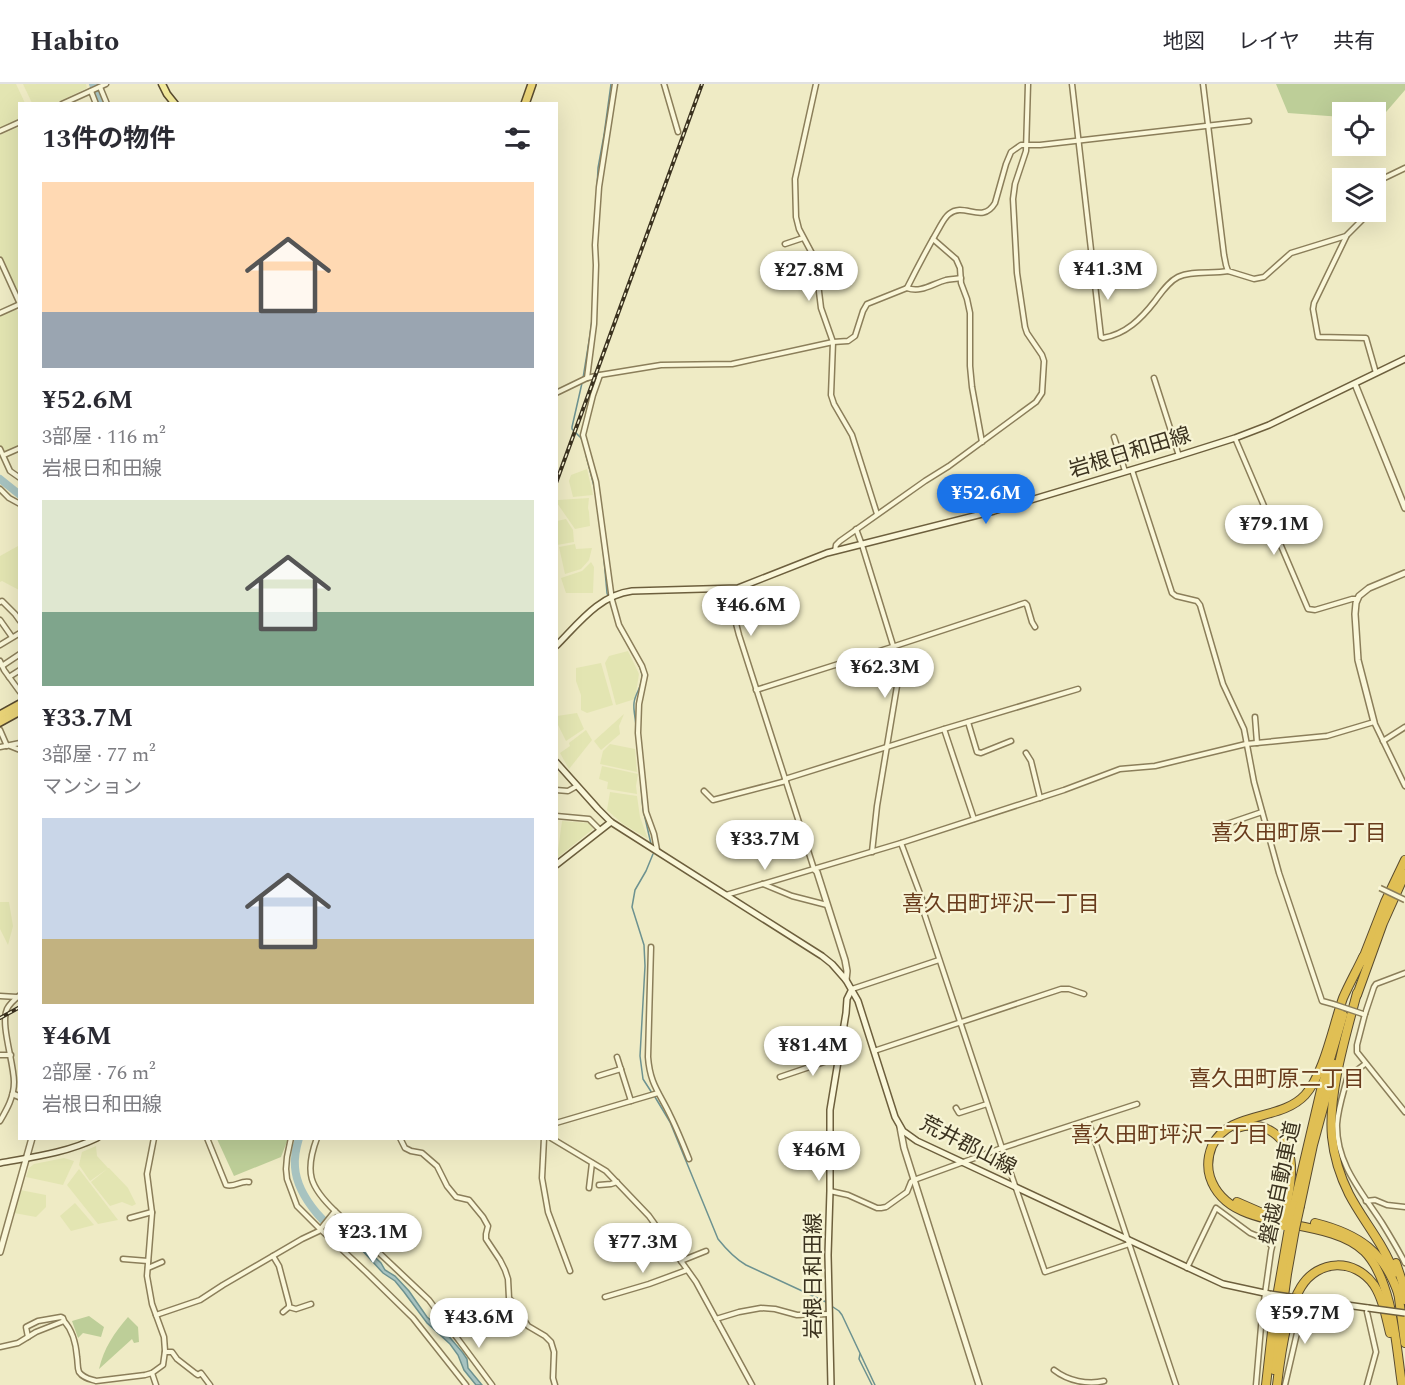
<!DOCTYPE html>
<html lang="ja">
<head>
<meta charset="utf-8">
<style>
  :root { --surface:#fff; --page:#f7f7f7; --text:#2b2b33; --muted:#7c7c81; --line:#e1e1e2; --accent:#1a73e8 }
  body { margin:0; font-family:Spectral,"Noto Sans JP",serif; background:var(--page); color:var(--text); height:100vh; display:flex; flex-direction:column; font-size:22px; white-space:nowrap }
  * { box-sizing:border-box; margin:0 }
  p { font-size:20px; color:var(--muted) }
  .icon { flex:none; width:33px; height:33px; fill:none; stroke:currentColor; stroke-width:2; stroke-linecap:round; stroke-linejoin:round }
  .map { position:relative; flex:1; overflow:hidden }
  .sheet { position:absolute; left:18px; top:18px; width:540px; height:1038px; display:flex; flex-direction:column; background:var(--surface); border-radius:0px; box-shadow:0 6px 24px #0002 }
  .sheet>* { flex:none }
  .tools { position:absolute; left:1332px; top:18px; display:grid; gap:12px }
  .tools a { display:grid; place-items:center; width:54px; height:54px; border-radius:0px; background:var(--surface); box-shadow:0 6px 24px #0002; font-size:30px }
  .price { position:absolute; translate:-50% -51px; padding:0 14px; border-radius:21px; background:#fff; color:#222; font-size:20px; line-height:39px; filter:drop-shadow(0 2px 3px #0008) }
  .price::after { content:''; position:absolute; left:50%; top:36px; width:18px; height:14px; margin-left:-9px; background:inherit; clip-path:polygon(0 0,100% 0,50% 100%) }
  .price.active { background:var(--accent); color:#fff }
  ul { padding:0; list-style:none }
  li { display:grid; align-content:center; gap:12px; height:318px; padding:0 24px }
  li span { display:grid; place-items:center; height:186px; border-radius:0px; color:#555 }
  li>.icon { margin-inline-start:auto }
  span .icon { width:108px; height:108px; fill:#fffc; stroke-width:1 }
  li b { font-size:26px }
  h2 { display:flex; justify-content:space-between; align-items:center; height:72px; padding:0 24px; font-size:26px }
  header { display:flex; align-items:center; gap:36px; box-sizing:border-box; height:84px; padding:0 30px; background:var(--surface); border-bottom:2px solid var(--line) }
  header strong { font-size:28px }
  nav { display:flex; gap:33px; margin-inline-start:auto; font-size:21px }
  .map>svg:first-child { display:block }
</style>
</head>
<body>
<header>
<strong>Habito</strong>
<nav><a>地図</a><a>レイヤ</a><a>共有</a></nav>
</header>
<div class="map">
<svg width="1405" height="1301" viewBox="0 0 1405 1301">
  <rect width="100%" height="100%" fill="#efebc5"/>
  <!-- farmland -->
  <g fill="#e3e5b2">
    <path d="M0 0H16L25 19 20 20 19 37 0 46Z"/>
    <path d="M23 0H86L87 4 56 19H32Z"/>
    <path d="M19 43V214L0 171V51Z"/>
    <path d="M16 224 20 232 19 363 4 371 0 362V231Z"/>
    <path d="M587 385 593 411 573 413 569 397 571 391Z"/>
    <path d="M589 414 588 424 589 428 590 442 575 445 557 419 558 416Z"/>
    <path d="M566 435 573 446 574 458 557 461V437Z"/>
    <path d="M575 460 576 465 592 464 589 476 581 485 565 490 559 463Z"/>
    <path d="M18 462 20 463 19 506 2 497 0 498V472Z"/>
    <path d="M591 478 594 483 593 509H566L561 494 582 487Z"/>
    <path d="M628 567 639 590 635 615 616 621 605 579 609 572Z"/>
    <path d="M601 579 613 621 587 629 581 626V611L576 597V584Z"/>
    <path d="M577 629 584 645 566 657 557 639V632Z"/>
    <path d="M624 630 619 642 620 650 601 666 594 657Z"/>
    <path d="M586 646 592 656 569 685 560 669 570 662 569 659Z"/>
    <path d="M610 660 635 665 637 688 600 680 603 667Z"/>
    <path d="M602 682 638 690 636 702 637 710 607 705 608 698 599 695Z"/>
    <path d="M610 708 637 712 640 733 648 755 623 740 607 726Z"/>
    <path d="M562 737 590 739 593 745 557 774Z"/>
    <path d="M0 818H9L13 842 8 861 0 845Z"/>
    <path d="M96 1062 97 1072 108 1084H109L128 1104 136 1120 132 1122 122 1118 110 1122 91 1098 107 1085 90 1097 79 1081 82 1068Z"/>
    <path d="M64 1074 74 1077 63 1101 26 1093 29 1084 34 1080Z"/>
    <path d="M79 1085 118 1136 98 1140 67 1101Z"/>
    <path d="M20 1106 46 1111V1123L36 1133 14 1129Z"/>
    <path d="M75 1119 94 1141 71 1147 60 1132Z"/>
  </g>
  <!-- green -->
  <g fill="#bdce98">
    <path d="M1276 0H1405V6L1380 35H1376V28H1342V33L1288 29Z"/>
    <path d="M217 1055H288L281 1073 234 1092Z"/>
    <path d="M89 1232 104 1243 101 1253 83 1249 78 1254 72 1237Z"/>
    <path d="M128 1233 138 1243 139 1258 134 1259 132 1255 99 1285C104 1264 114 1249 128 1233Z"/>
  </g>
  <!-- water -->
  <path fill="#a7c3c0" stroke="#6d9290" stroke-width="1.5" d="M348 1158H354L361 1160 381 1179 385 1186 395 1192 409 1207 427 1233 446 1249 463 1269 467 1275 468 1284 482 1301H476L464 1286 458 1271 450 1260 427 1239 404 1208 395 1197 383 1189 360 1164 351 1161Z"/>
  <g fill="none" stroke-linecap="round" stroke-linejoin="round">
    <!-- stream -->
    <g stroke="#6d9290" stroke-width="1.5">
      <path d="M596 124 598 84 604 51 611 0"/>
      <path d="M594 171V190"/>
      <path d="M583 294 590 251 593 228"/>
      <path d="M582 299 572 343V345L581 354 584 360"/>
      <path d="M586 371 596 410"/>
      <path d="M602 453 607 509 617 539"/>
      <path d="M618 544C625 558 640 577 642 591 643 602 635 609 634 619 633 626 636 636 636 643"/>
      <path d="M638 663 643 725 651 760"/>
      <path d="M652 1009 643 995 640 972 645 882 644 861 632 823 635 806 646 787 653 770"/>
      <path d="M655 1013 670 1038 718 1155C726 1165 734 1174 746 1181L826 1218"/>
      <path d="M830 1221 839 1227 842 1231 875 1301"/>
      <path d="M860 1270 859 1275 872 1301"/>
    </g>
    <!-- river -->
    <g stroke="#a7c3c0" stroke-width="8">
      <path d="M93 0 101 20"/>
      <path d="M0 395 20 411"/>
      <path d="M299 1054C296 1064 294 1073 295 1083 297 1113 330 1150 358 1161"/>
    </g>
    <!-- minor casing -->
    <g stroke="#8b7e5a" stroke-width="7">
      <g id="minor">
        <path d="M664 0 678 48"/>
        <path d="M816 0 795 95 796 133 799 145 815 175 821 224 833 258 831 311 834 320 852 351 877 430"/>
        <path d="M1072 0 1101 253 1103 254C1126 250 1141 235 1155 217 1161 209 1168 198 1178 193 1192 186 1212 190 1228 187"/>
        <path d="M1203 0 1224 171 1226 181 1228 187 1254 195 1264 193 1291 169 1346 152 1362 136 1366 128"/>
        <path d="M100 3 107 20"/>
        <path d="M91 7 96 20"/>
        <path d="M62 20 106 0"/>
        <path d="M0 47 20 38"/>
        <path d="M1376 98 1405 84"/>
        <path d="M1346 153 1314 219 1313 225 1318 253 1366 254 1376 289"/>
        <path d="M933 155 956 175 960 184 961 199 967 215 970 229V282L972 303 982 358"/>
        <path d="M785 160 803 154"/>
        <path d="M0 176 20 220"/>
        <path d="M907 204C921 209 932 200 946 196 950 195 956 195 961 194"/>
        <path d="M0 229 20 220"/>
        <path d="M600 291 593 311 583 351 596 398 612 516 619 541 642 582 645 591 639 620 638 649 646 728 654 750 657 766"/>
        <path d="M587 294 594 240 596 181 595 161 599 103 615 0"/>
        <path d="M1154 294 1179 372"/>
        <path d="M556 309 587 294 600 291 661 281 732 280 833 258 848 257 855 252 863 227 867 220 907 204C917 184 927 165 938 146 941 141 944 134 949 130 964 117 982 141 995 119L1006 80 1011 68 1021 61H1040L1249 37"/>
        <path d="M1114 353 1125 387"/>
        <path d="M1235 354 1308 525 1315 526 1352 515H1357"/>
        <path d="M0 365 10 387 20 394"/>
        <path d="M4 371 20 364"/>
        <path d="M1132 386 1172 509 1176 512 1197 517 1200 521 1223 600 1244 645 1254 698 1279 789 1322 917 1333 920"/>
        <path d="M0 405 9 414 20 420"/>
        <path d="M856 445 862 461 900 584 877 722 872 768"/>
        <path d="M835 467 836 461 840 457 925 397 949 382 1036 318 1042 309 1044 277 1042 271 1027 249 1025 243 1017 189 1013 115 1015 100 1026 67 1028 0"/>
        <path d="M727 505 739 551 814 785"/>
        <path d="M0 518 2 517 15 530 20 537"/>
        <path d="M0 536 12 553"/>
        <path d="M0 561 20 549"/>
        <path d="M0 577 4 586 20 608"/>
        <path d="M2 582 20 570"/>
        <path d="M9 593 20 586"/>
        <path d="M756 606 889 564 1025 519 1027 521 1032 538 1035 543"/>
        <path d="M1255 633 1257 659"/>
        <path d="M968 638 977 668 981 669 1011 657"/>
        <path d="M944 645 974 735"/>
        <path d="M0 646 7 662"/>
        <path d="M1383 657 1405 643"/>
        <path d="M10 662 20 666"/>
        <path d="M0 663 20 659"/>
        <path d="M1026 669 1031 677 1040 714"/>
        <path d="M785 695 944 645 1078 605"/>
        <path d="M556 706 568 707 577 702"/>
        <path d="M704 707 713 716 786 697"/>
        <path d="M556 732 589 735 600 746"/>
        <path d="M1221 742 1262 728"/>
        <path d="M901 759 922 815 924 829 1002 1064 1045 1188 1129 1160"/>
        <path d="M763 800 792 812 827 821"/>
        <path d="M726 811 901 759 1064 706 1120 685 1155 682 1246 660 1327 652 1374 638 1405 702"/>
        <path d="M651 863 648 973C650 1000 659 1008 670 1031 677 1045 683 1060 689 1075"/>
        <path d="M852 905 939 876"/>
        <path d="M0 912 17 913"/>
        <path d="M1363 930H1365L1357 961V968L1405 1028"/>
        <path d="M1365 930 1374 903 1376 900 1405 889"/>
        <path d="M874 967 1061 905H1069L1084 910"/>
        <path d="M0 971H11"/>
        <path d="M617 973 631 1017"/>
        <path d="M1365 980 1349 992 1347 995C1343 1010 1338 1025 1337 1040 1336 1080 1362 1108 1382 1139 1390 1152 1398 1165 1405 1179"/>
        <path d="M598 992 621 985"/>
        <path d="M780 993 839 973"/>
        <path d="M956 1024 959 1029 987 1020"/>
        <path d="M1088 1036 1176 1301"/>
        <path d="M0 1037C7 1025 14 1013 14 998 14 979 0 940 7 925 10 919 15 915 20 911"/>
        <path d="M556 1039 658 1009"/>
        <path d="M207 1054 226 1101C234 1104 241 1096 249 1098"/>
        <path d="M291 1054 287 1073 286 1085 287 1095 297 1122 320 1145 366 1188 413 1234 466 1301"/>
        <path d="M400 1054 405 1064 411 1067 422 1069 437 1082 447 1102 456 1113 469 1116 483 1133 488 1142 486 1150V1155L500 1176 505 1186 508 1195 509 1214 520 1226 524 1236 528 1242 545 1252 551 1258 554 1268 553 1294 555 1301"/>
        <path d="M544 1054 542 1094 548 1128 570 1187"/>
        <path d="M551 1054 606 1087 649 1132 696 1198 752 1301"/>
        <path d="M599 1101 611 1100 617 1098"/>
        <path d="M589 1104 592 1079"/>
        <path d="M830 1107 848 1111 877 1124H881L886 1123 907 1108 911 1098 914 1096 1002 1064 1137 1020"/>
        <path d="M1366 1117 1375 1116 1387 1121 1405 1123"/>
        <path d="M335 1127 429 1216 492 1301"/>
        <path d="M130 1134 152 1128"/>
        <path d="M617 1152 664 1153"/>
        <path d="M273 1172 279 1182 289 1220V1223L283 1228"/>
        <path d="M123 1175 148 1177"/>
        <path d="M681 1177 706 1167"/>
        <path d="M148 1184 162 1178"/>
        <path d="M1187 1184 1216 1124 1250 1149 1267 1156 1272 1163 1271 1167 1262 1231 1256 1301"/>
        <path d="M605 1213 649 1200 687 1186"/>
        <path d="M289 1223 296 1225 311 1220"/>
        <path d="M156 1231 200 1216 223 1201 302 1155 319 1147 335 1127C310 1103 304 1089 317 1054"/>
        <path d="M1302 1233 1314 1236"/>
        <path d="M716 1235 739 1228 761 1224 775 1225 797 1231 829 1230"/>
        <path d="M28 1253 26 1243 38 1237 61 1233 63 1234 64 1237"/>
        <path d="M0 1263 18 1259 36 1248 64 1237C73 1247 76 1260 77 1273 78 1278 77 1283 79 1288 83 1294 90 1295 96 1297L145 1291 152 1289 163 1281 165 1267 164 1253 152 1220 147 1192 152 1129 147 1090 154 1054"/>
        <path d="M165 1268H172L177 1275 195 1289 198 1291 201 1289 210 1301"/>
        <path d="M1054 1286C1068 1297 1088 1301 1104 1297"/>
        <path d="M152 1289 156 1301"/>
        <path d="M1285 1301 1297 1249 1308 1216"/>
        <path d="M1367 1301 1376 1268 1367 1228 1368 1224"/>
      </g>
    </g>
    <!-- tertiary casing -->
    <g stroke="#8b7e5a" stroke-width="8">
      <g id="tertiary">
        <path d="M1355 300 1405 424"/>
        <path d="M1374 638 1358 576 1355 530 1356 519 1359 512 1369 504 1405 489"/>
        <path d="M814 785 817 788 845 876 847 887 846 896"/>
        <path d="M13 1010 20 1013"/>
        <path d="M900 1043 904 1064 979 1301"/>
        <path d="M0 1168 32 1054"/>
      </g>
    </g>
    <!-- secondary casing -->
    <g stroke="#6d5f3d" stroke-width="8">
      <g id="secondary">
        <path d="M556 562C578 540 599 511 632 507L738 504 827 469 994 427 1178 372 1235 354 1269 341 1405 275"/>
        <path d="M556 678 598 725 611 738 822 872 832 880 846 896 858 917 895 1033 903 1047 917 1057 1223 1200 1269 1210"/>
        <path d="M556 781 611 738"/>
        <path d="M0 1079C33 1073 66 1069 97 1054"/>
        <path d="M1303 1215 1368 1224"/>
        <path d="M831 1301 828 1171 830 1107V1026L846 929 847 915 852 905"/>
      </g>
    </g>
    <!-- primary casing -->
    <g stroke="#594b2f" stroke-width="9">
      <path id="primary" d="M162 0 167 10 175 20"/>
    </g>
    <!-- trunk casing -->
    <g stroke="#594b2f" stroke-width="10">
      <g id="trunk">
        <path d="M525 20 532 0"/>
        <path d="M0 631 20 620"/>
        <path d="M0 638 20 627"/>
      </g>
    </g>
    <!-- motorway casing -->
    <g stroke="#594b2f" stroke-width="10">
      <g id="motorway">
        <path d="M1363 873C1357 886 1349 900 1343 914 1333 942 1324 990 1305 1011 1280 1038 1229 1026 1212 1062 1208 1072 1207 1083 1210 1093 1229 1152 1324 1129 1364 1167 1393 1196 1396 1262 1402 1301"/>
        <path d="M1362 877 1385 818 1405 776"/>
        <path d="M1357 909C1346 951 1328 1009 1332 1053 1334 1073 1340 1092 1349 1110 1363 1137 1384 1160 1394 1189"/>
        <path d="M1357 911 1383 839 1405 790"/>
        <path d="M1237 1044C1264 1035 1289 1053 1291 1081 1292 1094 1289 1107 1287 1120"/>
        <path d="M1237 1118 1260 1128 1292 1135"/>
        <path d="M1294 1121 1321 1006 1343 931"/>
        <path d="M1300 1122 1313 1061 1335 980"/>
        <path d="M1315 1139C1359 1150 1385 1168 1399 1212"/>
        <path d="M1396 1179 1402 1197 1405 1216"/>
        <path d="M1398 1207 1405 1259"/>
        <path d="M1274 1286 1287 1190 1295 1145"/>
        <path d="M1266 1301 1274 1230 1289 1144"/>
        <path d="M1277 1301C1280 1275 1287 1225 1301 1203 1318 1175 1355 1174 1374 1201 1383 1215 1386 1233 1390 1249"/>
      </g>
    </g>
    <!-- minor -->
    <use href="#minor" stroke="#faf7d9" stroke-width="4"/>
    <!-- tertiary -->
    <use href="#tertiary" stroke="#faf7d9" stroke-width="5"/>
    <!-- secondary -->
    <use href="#secondary" stroke="#faf7d9" stroke-width="5"/>
    <!-- primary -->
    <use href="#primary" stroke="#f3ea9c" stroke-width="6"/>
    <!-- trunk -->
    <use href="#trunk" stroke="#ead478" stroke-width="7"/>
    <!-- motorway -->
    <use href="#motorway" stroke="#e0bf54" stroke-width="8"/>
    <!-- rail casing -->
    <g stroke="#3b321f" stroke-width="4">
      <g id="rail">
        <path d="M556 399 702 0"/>
        <path d="M0 934 20 923"/>
      </g>
    </g>
    <!-- rail -->
    <use href="#rail" stroke="#f7f4d5" stroke-width="1.5" stroke-dasharray="4.5" stroke-linecap="butt"/>
    <!-- minor-bridge casing -->
    <g stroke="#8b7e5a" stroke-width="7" stroke-linecap="butt">
      <g id="minor-bridge">
        <path d="M1380 804 1405 816"/>
        <path d="M1333 920 1363 930"/>
      </g>
    </g>
    <!-- secondary-bridge casing -->
    <g stroke="#6d5f3d" stroke-width="8" stroke-linecap="butt">
      <g id="secondary-bridge">
        <path d="M1269 1210 1303 1215"/>
        <path d="M1368 1224 1405 1229"/>
      </g>
    </g>
    <!-- motorway-bridge casing -->
    <g stroke="#594b2f" stroke-width="10" stroke-linecap="butt">
      <g id="motorway-bridge">
        <path d="M1284 1142 1287 1120"/>
        <path d="M1289 1144 1294 1121"/>
        <path d="M1295 1145 1300 1122"/>
      </g>
    </g>
    <!-- minor-bridge -->
    <use href="#minor-bridge" stroke="#faf7d9" stroke-width="4"/>
    <!-- secondary-bridge -->
    <use href="#secondary-bridge" stroke="#faf7d9" stroke-width="5"/>
    <!-- motorway-bridge -->
    <use href="#motorway-bridge" stroke="#e0bf54" stroke-width="8"/>
  </g>
  <g text-anchor="middle" dominant-baseline="central" stroke-width="4.5" stroke-linejoin="round" paint-order="stroke">
    <!-- street labels -->
    <g font-size="21" fill="#3b321f" stroke="#f7f4d5">
      <text transform="translate(1130 369) rotate(-17)">岩根日和田線</text>
      <text transform="translate(968 1062) rotate(27)">荒井郡山線</text>
      <text transform="translate(1281 1099) rotate(-78)">磐越自動車道</text>
      <text transform="translate(814 1192) rotate(-90)">岩根日和田線</text>
    </g>
    <!-- neighbourhood labels -->
    <g font-size="22" fill="#693c1d" stroke="#f7f4d5">
      <text x="1299" y="749">喜久田町原一丁目</text>
      <text x="1001" y="820">喜久田町坪沢一丁目</text>
      <text x="1277" y="995">喜久田町原二丁目</text>
      <text x="1170" y="1051">喜久田町坪沢二丁目</text>
    </g>
  </g>
</svg>
<div class="tools">
<a><svg class="icon" aria-label="locate" viewBox="0 0 24 24"><circle cx="12" cy="12" r="6"/><path d="M12 2v4M12 18v4M2 12h4M18 12h4"/></svg></a>
<a><svg class="icon" aria-label="layers" viewBox="0 0 24 24"><path d="M12 4l9 5-9 5-9-5zM3 14l9 5 9-5"/></svg></a>
</div>
<b class="price" style="left:1108px;top:217px">¥41.3M</b>
<b class="price" style="left:809px;top:218px">¥27.8M</b>
<b class="price active" style="left:986px;top:441px">¥52.6M</b>
<b class="price" style="left:1274px;top:472px">¥79.1M</b>
<b class="price" style="left:751px;top:553px">¥46.6M</b>
<b class="price" style="left:885px;top:615px">¥62.3M</b>
<b class="price" style="left:765px;top:787px">¥33.7M</b>
<b class="price" style="left:813px;top:993px">¥81.4M</b>
<b class="price" style="left:819px;top:1098px">¥46M</b>
<b class="price" style="left:373px;top:1180px">¥23.1M</b>
<b class="price" style="left:643px;top:1190px">¥77.3M</b>
<b class="price" style="left:1305px;top:1261px">¥59.7M</b>
<b class="price" style="left:479px;top:1265px">¥43.6M</b>
<section class="sheet">
<h2>13件の物件<svg class="icon" aria-label="filters" viewBox="0 0 24 24"><path d="M4 7h16M4 17h16"/><circle cx="9" cy="7" r="2"/><circle cx="15" cy="17" r="2"/></svg></h2>
<ul>
<li><span style="background:linear-gradient(#ffd9b3 70%,#9aa5b1 0)"><svg class="icon" aria-label="home" viewBox="0 0 24 24"><path d="M3 11l9-7 9 7M6 9v11h12V9"/></svg></span><div><b>¥52.6M</b><p>3部屋 · 116 m²</p><p>岩根日和田線</p></div></li>
<li><span style="background:linear-gradient(#dfe7d0 60%,#7fa58c 0)"><svg class="icon" aria-label="home" viewBox="0 0 24 24"><path d="M3 11l9-7 9 7M6 9v11h12V9"/></svg></span><div><b>¥33.7M</b><p>3部屋 · 77 m²</p><p>マンション</p></div></li>
<li><span style="background:linear-gradient(#c9d6e8 65%,#c2b280 0)"><svg class="icon" aria-label="home" viewBox="0 0 24 24"><path d="M3 11l9-7 9 7M6 9v11h12V9"/></svg></span><div><b>¥46M</b><p>2部屋 · 76 m²</p><p>岩根日和田線</p></div></li>
</ul>
</section>
</div>
</body>
</html>
